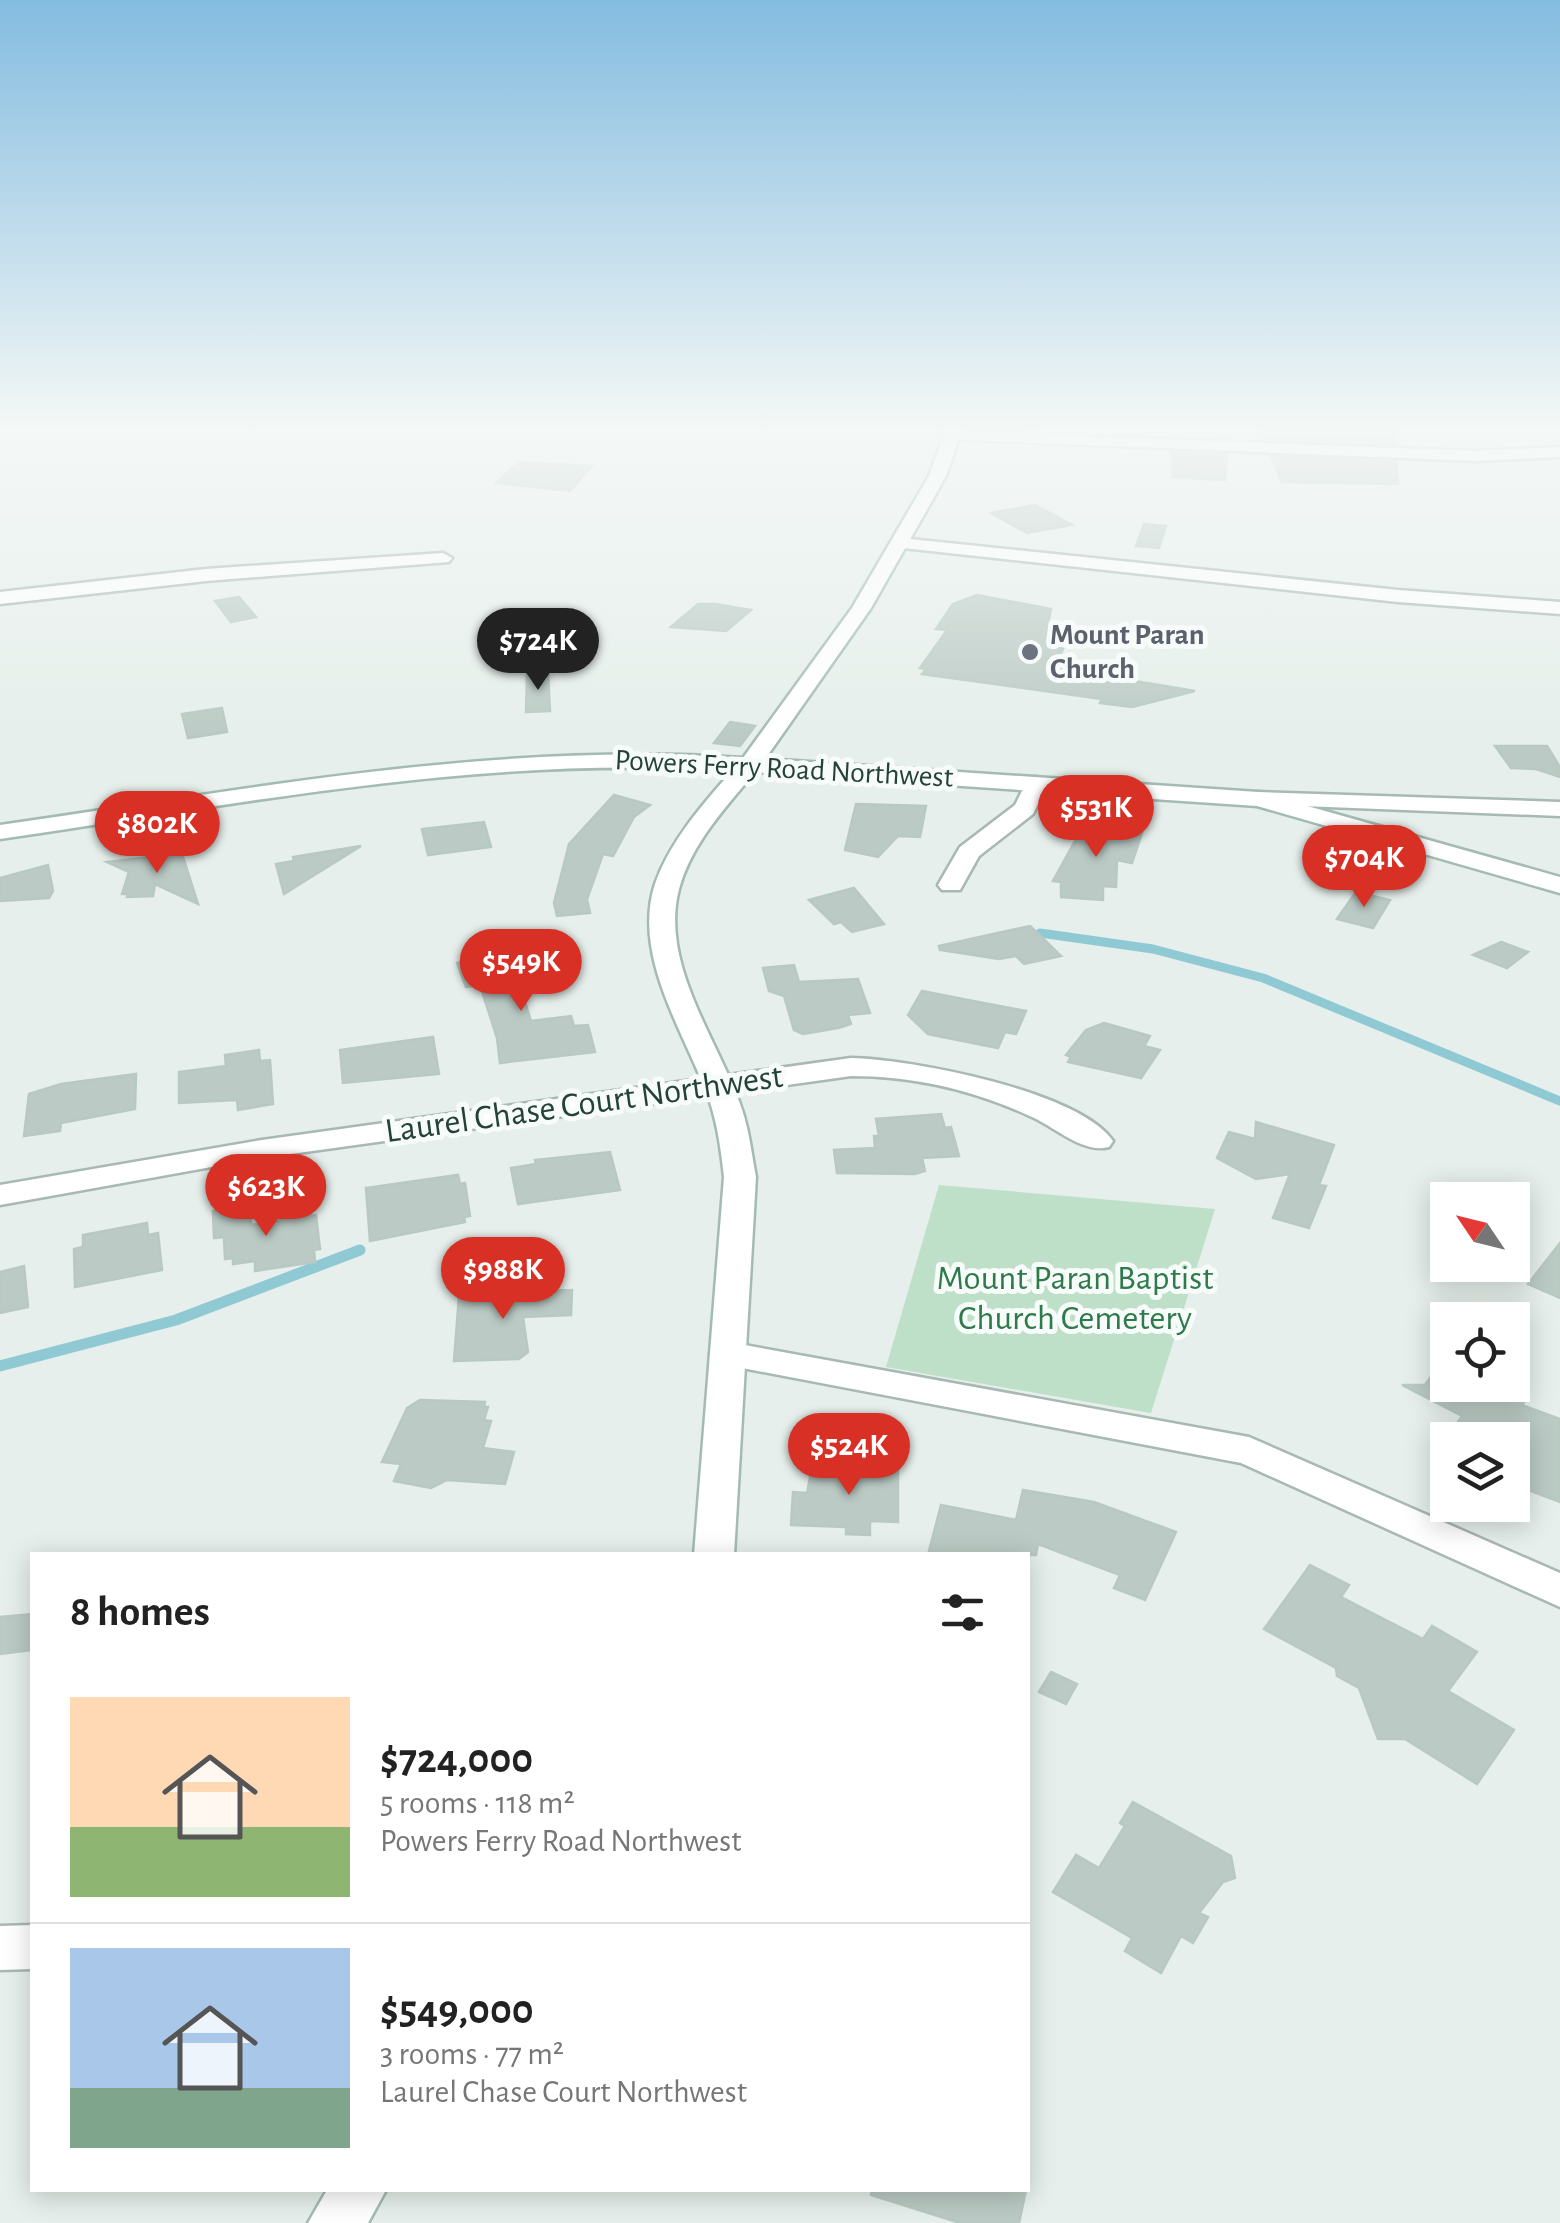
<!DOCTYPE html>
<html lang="en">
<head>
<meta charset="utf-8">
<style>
  :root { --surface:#fff; --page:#f2f2f2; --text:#222; --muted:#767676; --line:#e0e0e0; --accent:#d93025 }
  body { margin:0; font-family:"Alegreya Sans",sans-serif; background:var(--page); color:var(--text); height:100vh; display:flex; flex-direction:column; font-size:38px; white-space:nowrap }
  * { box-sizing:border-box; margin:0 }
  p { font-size:32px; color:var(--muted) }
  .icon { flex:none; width:55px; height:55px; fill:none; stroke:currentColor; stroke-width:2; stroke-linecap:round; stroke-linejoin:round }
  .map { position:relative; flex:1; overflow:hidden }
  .drawer { position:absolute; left:30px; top:1552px; width:1000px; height:640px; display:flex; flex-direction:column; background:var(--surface); border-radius:0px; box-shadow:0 5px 25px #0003 }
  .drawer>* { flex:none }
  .needle { width:65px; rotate:305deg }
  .tools { position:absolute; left:1430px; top:1182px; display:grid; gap:20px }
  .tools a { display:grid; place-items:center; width:100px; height:100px; border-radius:0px; background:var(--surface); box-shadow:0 5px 25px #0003; font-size:50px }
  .price { position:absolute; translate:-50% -85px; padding:0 22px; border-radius:35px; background:var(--accent); color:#fff; font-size:32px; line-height:65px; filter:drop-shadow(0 2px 5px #0008) }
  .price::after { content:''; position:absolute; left:50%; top:60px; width:30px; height:22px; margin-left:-15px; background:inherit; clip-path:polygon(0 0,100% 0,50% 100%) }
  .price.current { background:#222; color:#fff }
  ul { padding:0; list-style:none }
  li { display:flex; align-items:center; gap:30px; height:250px; padding:0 40px }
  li+li { border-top:2px solid var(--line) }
  li span { display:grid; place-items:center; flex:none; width:280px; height:200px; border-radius:0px; color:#555 }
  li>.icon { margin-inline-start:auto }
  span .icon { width:120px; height:120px; fill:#fffc; stroke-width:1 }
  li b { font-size:42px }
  h2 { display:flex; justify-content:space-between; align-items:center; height:120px; padding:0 40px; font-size:42px }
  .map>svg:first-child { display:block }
</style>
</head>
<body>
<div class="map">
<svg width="1560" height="2223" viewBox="0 0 1560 2223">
  <rect width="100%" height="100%" fill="#e6efeb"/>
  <!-- green -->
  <path fill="#bfe0c8" d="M939 1185 1215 1209 1151 1413 886 1367Z"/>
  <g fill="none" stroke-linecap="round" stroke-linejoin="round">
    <!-- stream-far1 -->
    <path stroke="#8ec9d4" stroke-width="9" d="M1040 933 1153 949 1263 978 1560 1101"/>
    <!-- stream -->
    <path stroke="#8ec9d4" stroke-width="11" d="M0 1366 176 1320 360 1250"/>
  </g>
  <!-- building -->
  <g fill="#bbcac4" stroke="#b8c9c2" stroke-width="2.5">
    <path d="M1260 429H1396L1397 444 1264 439Z"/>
    <path d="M1172 452 1227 454 1225 480 1172 477Z"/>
    <path d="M1271 456 1397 462 1398 484 1282 482Z"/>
    <path d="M519 462 592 466 570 491 496 483Z"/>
    <path d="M1035 505 1072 525 1027 533 991 513Z"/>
    <path d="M1144 524 1166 526 1159 548 1136 546Z"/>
    <path d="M977 595 1051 609 1044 643 1063 649 1055 665 1064 666 1062 669 1195 691 1132 707 1100 703 1102 699 922 674 926 669 920 668 947 630 936 629 953 604Z"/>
    <path d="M239 597 256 617 231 622 215 601Z"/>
    <path d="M698 604H715L751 610 726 631 671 627Z"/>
    <path d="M548 673 550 711 526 712 527 674Z"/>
    <path d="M222 708 227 732 188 738 182 714Z"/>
    <path d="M730 722 755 726 740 746 714 743Z"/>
    <path d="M1495 746H1547L1560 767V777L1536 769 1511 768Z"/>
    <path d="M614 795 650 805 634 817 613 856 603 854 587 899 590 913 557 916 554 903 569 844Z"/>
    <path d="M856 804 926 806 920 837 898 836 878 857 845 850Z"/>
    <path d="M1086 821 1142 833 1132 863 1117 860 1116 887 1103 886V900L1061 897V882L1053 881Z"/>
    <path d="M484 822 491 847 428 855 422 829Z"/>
    <path d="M361 846 300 884 284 894 276 864 294 861 293 857Z"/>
    <path d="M160 856 183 857 198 904 155 884 153 896 127 897 128 894H122L129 872 107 862Z"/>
    <path d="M48 865 53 891 49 898 0 901V878Z"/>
    <path d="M854 888 884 924 852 932 841 922 834 924 809 900Z"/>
    <path d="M1356 892 1390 900 1373 928 1337 919Z"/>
    <path d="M1030 926 1061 956 1024 964 1016 956 999 959 940 950 939 946Z"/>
    <path d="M1501 942 1528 952 1507 968 1473 955Z"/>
    <path d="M508 947 531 1021 571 1016 574 1026 588 1025 595 1052 500 1063 497 1038 480 985 466 987 457 963Z"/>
    <path d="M794 965 799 982 858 979 870 1013 848 1015 851 1024 838 1028 803 1034 794 1030 784 996 769 991 763 968Z"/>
    <path d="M922 991 973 1001 1026 1011 1016 1034 1005 1032 998 1048 928 1034 908 1015Z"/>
    <path d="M1104 1023 1150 1036 1144 1046 1160 1050 1141 1078 1068 1062 1071 1057 1066 1055 1086 1030Z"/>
    <path d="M433 1037 439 1074 343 1083 340 1050Z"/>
    <path d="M259 1050 260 1061 270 1060 273 1104 238 1110 237 1100 179 1103V1072L226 1066 225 1055Z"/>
    <path d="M136 1074 135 1109 61 1123 60 1131 24 1136 29 1094 61 1084Z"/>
    <path d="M941 1114 945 1128 951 1127 959 1156 922 1158 925 1171 915 1174 837 1173 834 1150 875 1148 874 1136H879L876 1119Z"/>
    <path d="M1256 1122 1334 1145 1319 1185 1326 1186 1309 1228 1273 1218 1290 1174 1256 1179 1217 1158 1229 1132 1255 1139Z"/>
    <path d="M610 1152 620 1190 518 1204 511 1168 536 1164 535 1160Z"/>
    <path d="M458 1175 460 1184 465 1183 470 1216 464 1217 465 1222 370 1241 366 1188Z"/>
    <path d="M250 1205 251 1225 316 1215 320 1249 314 1250 315 1262 255 1271V1261L233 1264V1258L225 1259 224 1237 214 1238 213 1211Z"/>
    <path d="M147 1223 148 1235 158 1233 162 1270 75 1287 74 1249 83 1247V1235Z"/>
    <path d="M1560 1243V1298L1528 1284Z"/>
    <path d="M24 1266 28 1307 0 1313V1272Z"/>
    <path d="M508 1288 507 1292 572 1290 571 1315 523 1317 528 1352 519 1359 454 1361 459 1296Z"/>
    <path d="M1448 1353V1385H1504L1528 1396 1522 1405 1560 1419V1502L1512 1484 1529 1440H1446L1462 1416 1402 1385H1425Z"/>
    <path d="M420 1400 485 1402 484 1407H488L484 1420 491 1421 483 1448 514 1452 505 1484 447 1480 431 1488 394 1481 401 1464 382 1462 407 1408Z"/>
    <path d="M824 1464 898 1466V1522L870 1521V1535L846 1534V1527L791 1525 793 1492 807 1493 811 1473H824Z"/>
    <path d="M1023 1490 1094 1502 1176 1532 1145 1600 1114 1588 1120 1575 1038 1544 1036 1555H928L941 1505 1016 1520Z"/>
    <path d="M1310 1565 1349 1585 1341 1597 1423 1639 1432 1626 1477 1652 1448 1691 1514 1730 1477 1784 1405 1739H1378L1359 1688 1337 1676 1336 1668 1264 1629Z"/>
    <path d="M32 1614V1650L0 1654V1617Z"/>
    <path d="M1051 1672 1077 1684 1066 1704 1039 1692Z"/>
    <path d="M1133 1802 1231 1856 1235 1878 1223 1882 1199 1913 1208 1917 1193 1943 1181 1936 1161 1973 1125 1951 1132 1938 1053 1892 1076 1855 1099 1868 1125 1826 1120 1823Z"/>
    <path d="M872 2190H1026L1019 2223H960L871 2195Z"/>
  </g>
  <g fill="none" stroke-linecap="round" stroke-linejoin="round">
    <!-- street casing -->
    <g stroke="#a8b8b2" stroke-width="5">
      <g id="street">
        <path d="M953 431 1475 451 1560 447V457L1475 461 947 439V433Z"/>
        <path d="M900 538 1398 590 1560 602V614L1398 602 894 547V539Z"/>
        <path d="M443 553 452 558 449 562 206 581 0 604V592L206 569Z"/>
        <path d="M1036 777 1048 784 1033 814 979 856 960 890H942L938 885 960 847 1015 805 1028 779Z"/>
        <path d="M1258 792 1560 802V816L1250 804 1246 799Z"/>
        <path d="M851 1058C910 1059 1079 1091 1113 1141L1109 1147C1083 1154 1055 1127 1032 1117 974 1090 914 1076 851 1076L262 1158 0 1205V1185L262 1140Z"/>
        <path d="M728 1342 1249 1437 1560 1573V1607L1241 1463 716 1363 710 1354 716 1345Z"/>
        <path d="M32 1925V1969L0 1970V1926Z"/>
      </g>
    </g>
    <!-- secondary casing -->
    <g stroke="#a4bbb3" stroke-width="5">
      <g id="secondary">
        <path d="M946 429H962L946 476 871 608 765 759 1258 792 1560 877V893L1257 806 755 772C726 807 691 844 679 889 660 962 715 1036 739 1101 749 1127 751 1151 756 1177L734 1555H694L724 1177C721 1151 718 1127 710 1102 687 1036 631 957 655 884 670 841 703 804 732 771 486 754 242 804 0 839V825C246 790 493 741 743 758L852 608 929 476Z"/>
        <path d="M327 2190H386L368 2223H308Z"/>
      </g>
    </g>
    <!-- street -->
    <use href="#street" fill="#fff" fill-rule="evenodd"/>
    <!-- secondary -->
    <use href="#secondary" fill="#fff" fill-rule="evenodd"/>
  </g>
  <!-- sky -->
  <linearGradient id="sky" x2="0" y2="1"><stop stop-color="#84bce0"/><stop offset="0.58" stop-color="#f4f8f6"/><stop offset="1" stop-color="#f4f8f6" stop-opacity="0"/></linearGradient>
  <rect width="1560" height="740" fill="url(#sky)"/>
  <!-- markers -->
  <circle fill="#6b7280" stroke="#f7fbf9" stroke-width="4" cx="1030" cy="652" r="10"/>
  <g text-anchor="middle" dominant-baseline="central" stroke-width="10" stroke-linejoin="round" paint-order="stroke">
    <!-- far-worship labels -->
    <g font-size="30" font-weight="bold" fill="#5b616d" stroke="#f7fbf9" text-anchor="start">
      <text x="1050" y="635">Mount Paran<tspan x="1050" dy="34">Church</tspan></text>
    </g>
    <!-- far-street labels -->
    <g font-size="30" fill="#24423a" stroke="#f7fbf9">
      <text transform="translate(784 769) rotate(3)">Powers Ferry Road Northwest</text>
    </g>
    <!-- street labels -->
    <g font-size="35" fill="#24423a" stroke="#f7fbf9">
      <text transform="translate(584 1104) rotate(-8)">Laurel Chase Court Northwest</text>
    </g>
    <!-- park labels -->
    <g font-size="35" fill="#2d7a4b" stroke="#f7fbf9">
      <text x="1075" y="1278">Mount Paran Baptist<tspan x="1075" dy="40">Church Cemetery</tspan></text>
    </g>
  </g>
</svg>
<div class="tools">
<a><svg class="needle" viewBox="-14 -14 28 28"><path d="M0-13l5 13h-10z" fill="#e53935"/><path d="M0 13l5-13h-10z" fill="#767676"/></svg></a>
<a><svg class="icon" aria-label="locate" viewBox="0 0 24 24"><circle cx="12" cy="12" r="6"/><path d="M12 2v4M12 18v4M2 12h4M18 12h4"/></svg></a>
<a><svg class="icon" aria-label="layers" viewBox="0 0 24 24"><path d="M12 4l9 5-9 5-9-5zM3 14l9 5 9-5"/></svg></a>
</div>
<b class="price current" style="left:538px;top:693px">$724K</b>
<b class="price" style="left:1096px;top:860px">$531K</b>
<b class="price" style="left:157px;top:876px">$802K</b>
<b class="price" style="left:1364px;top:910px">$704K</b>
<b class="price" style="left:521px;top:1014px">$549K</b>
<b class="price" style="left:266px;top:1239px">$623K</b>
<b class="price" style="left:503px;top:1322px">$988K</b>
<b class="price" style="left:849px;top:1498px">$524K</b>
<section class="drawer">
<h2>8 homes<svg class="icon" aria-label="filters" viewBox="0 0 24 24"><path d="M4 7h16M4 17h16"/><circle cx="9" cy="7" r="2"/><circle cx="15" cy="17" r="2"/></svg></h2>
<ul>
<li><span style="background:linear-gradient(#ffd9b3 65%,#8fb573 0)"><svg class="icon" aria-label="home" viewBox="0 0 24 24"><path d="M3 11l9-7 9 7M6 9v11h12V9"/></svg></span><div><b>$724,000</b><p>5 rooms · 118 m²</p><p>Powers Ferry Road Northwest</p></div></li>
<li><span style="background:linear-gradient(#a9c7e8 70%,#7fa58c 0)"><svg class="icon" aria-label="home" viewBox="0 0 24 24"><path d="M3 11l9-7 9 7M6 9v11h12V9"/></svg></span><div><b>$549,000</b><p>3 rooms · 77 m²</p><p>Laurel Chase Court Northwest</p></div></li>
</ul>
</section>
</div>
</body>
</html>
